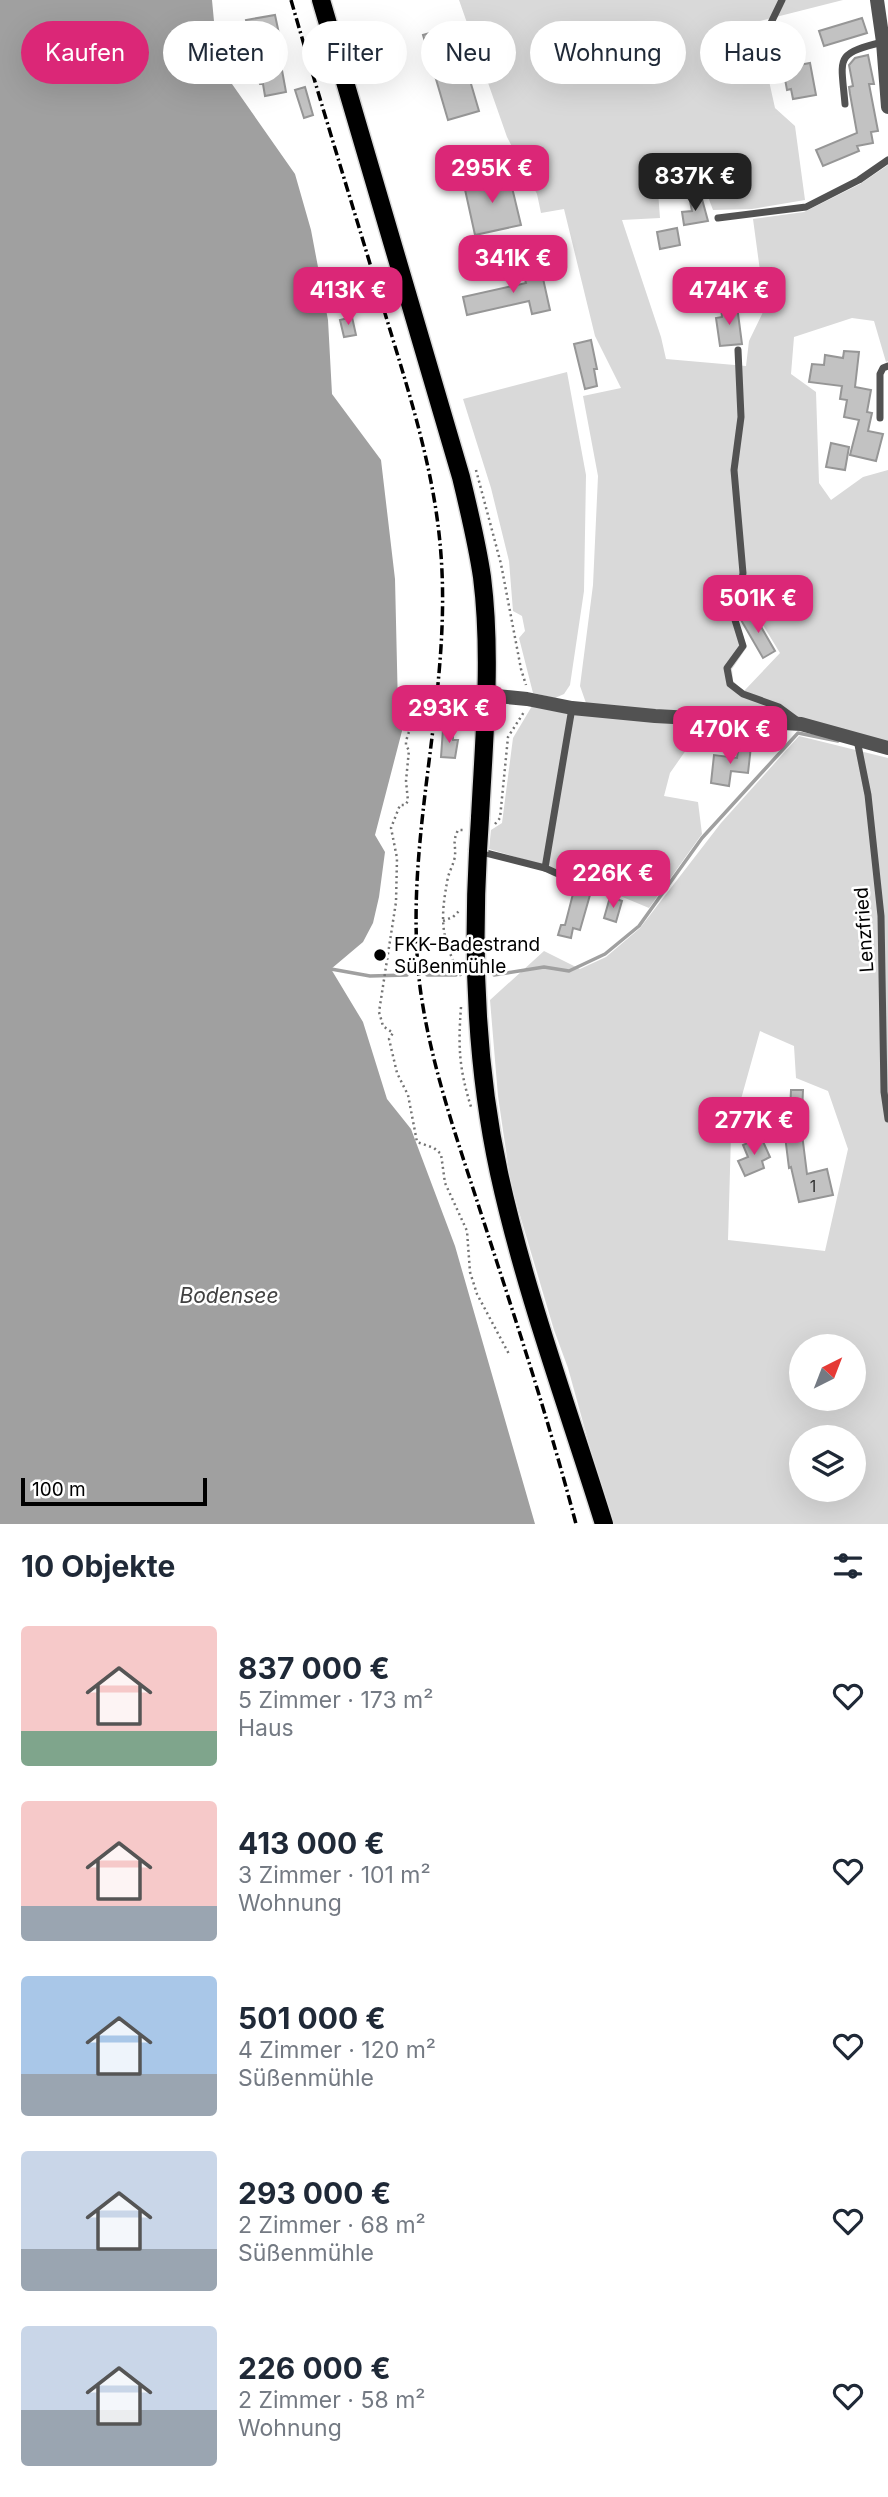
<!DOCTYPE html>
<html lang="de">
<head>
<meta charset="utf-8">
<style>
  :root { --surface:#fff; --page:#f2f2f3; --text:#1f2937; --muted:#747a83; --accent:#db2777 }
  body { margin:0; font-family:Inter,sans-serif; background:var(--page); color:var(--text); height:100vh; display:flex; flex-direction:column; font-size:26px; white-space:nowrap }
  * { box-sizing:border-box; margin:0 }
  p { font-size:23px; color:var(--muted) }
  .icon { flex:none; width:38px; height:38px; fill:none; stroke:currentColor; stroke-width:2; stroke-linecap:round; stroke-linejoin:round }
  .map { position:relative; height:1524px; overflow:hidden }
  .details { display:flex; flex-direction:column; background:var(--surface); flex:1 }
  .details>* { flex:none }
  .hud { position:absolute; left:21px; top:21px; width:847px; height:63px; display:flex; gap:14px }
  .needle { width:46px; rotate:42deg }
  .tools { position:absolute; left:789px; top:1334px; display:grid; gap:14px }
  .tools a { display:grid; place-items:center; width:77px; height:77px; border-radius:50%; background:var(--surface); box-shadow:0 7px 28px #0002; font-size:35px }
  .scale { position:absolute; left:21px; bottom:18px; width:186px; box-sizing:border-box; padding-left:7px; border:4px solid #000; border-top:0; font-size:19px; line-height:24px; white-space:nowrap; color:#000; -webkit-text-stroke:5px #fff; paint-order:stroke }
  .price { position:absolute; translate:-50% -60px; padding:0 16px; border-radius:14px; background:var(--accent); color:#fff; font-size:23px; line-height:46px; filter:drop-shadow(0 2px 4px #0008) }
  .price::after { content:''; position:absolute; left:50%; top:42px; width:21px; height:16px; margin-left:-10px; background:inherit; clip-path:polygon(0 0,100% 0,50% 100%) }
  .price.active { background:#222; color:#fff }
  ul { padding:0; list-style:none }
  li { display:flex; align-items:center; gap:21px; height:175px; padding:0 21px }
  li span { display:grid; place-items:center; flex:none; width:196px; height:140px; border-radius:7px; color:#555 }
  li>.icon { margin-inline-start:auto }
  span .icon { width:84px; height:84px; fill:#fffc; stroke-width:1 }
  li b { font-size:30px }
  h2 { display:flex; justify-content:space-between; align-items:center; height:84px; padding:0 21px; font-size:30px }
  .chip { padding:0 24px; border-radius:32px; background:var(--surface); box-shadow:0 7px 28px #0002; font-size:24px; line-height:63px }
  .chip.active { background:var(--accent); color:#fff }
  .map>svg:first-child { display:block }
</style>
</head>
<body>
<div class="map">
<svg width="888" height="1524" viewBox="0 0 888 1524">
  <rect width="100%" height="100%" fill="#fff"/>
  <!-- green -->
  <g fill="#d9d9d9" fill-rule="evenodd">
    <path d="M459 0H843L756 22 775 108 795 126 805 200 752 209 713 210 696 165 657 178 660 218 622 220 661 337 666 359 746 366 749 341 765 308 753 219 804 212 860 184 888 165V361L886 362 874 321 852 318 794 337 791 374 816 392 819 483 831 500 863 477 888 470V741L728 717 586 703 580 686 593 585 598 476 583 396 621 388 595 336 564 209 541 213 537 194 507 137ZM750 604 780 653 744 691 733 681 732 669 747 647 738 621 741 609Z"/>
    <path d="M567 372 586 475 584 591 570 685 564 694 555 698 533 693 519 638 525 631 522 616 513 611 509 561 491 488 463 399Z"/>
    <path d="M532 706 705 723 670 773 664 796 698 802 702 834 649 908 553 868 489 849 491 830 502 823 513 738Z"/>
    <path d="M799 736 888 758V1524H611L568 1368 554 1330 511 1185 498 1096 490 1000 544 951 580 969 606 957 640 928 721 823ZM760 1031 794 1046 796 1078 828 1091 848 1149 825 1251 728 1240 731 1135ZM802 1346H854V1398H802ZM802 1437H854V1489H802Z"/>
  </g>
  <!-- water -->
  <path fill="#a0a0a0" d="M0 0H212L218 64 295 174 311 230 328 320 332 394 381 460 395 579 398 708 402 714V731L375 835 385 852 379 897 373 923 363 942 331 969 363 1022 387 1099 411 1129 455 1246 535 1524H0Z"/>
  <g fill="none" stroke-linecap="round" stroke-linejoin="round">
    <!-- stream -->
    <g stroke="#a0a0a0" stroke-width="3.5">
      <path d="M331 969 370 976 407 975"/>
      <path d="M427 975H456"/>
      <path d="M494 975 544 967 569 971 605 954 639 926 702 838 798 733 838 741"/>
    </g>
  </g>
  <!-- building -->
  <g fill="#c2c2c2" stroke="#969696" stroke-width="2">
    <path d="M275 15 281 43H277L286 92 265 96 263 84H260L246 20Z"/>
    <path d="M862 18 867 33 824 46 819 31Z"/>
    <path d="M454 26 479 111 448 120 423 35Z"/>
    <path d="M868 55 874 84H869L878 131 871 132 873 143 857 146 859 151 823 166 816 150 857 133 850 94 849 87 853 86 849 65 855 58Z"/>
    <path d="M810 63 816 95 793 99 791 89 787 90 783 68Z"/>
    <path d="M305 87 313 115 304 118 295 90Z"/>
    <path d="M509 175 521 225 475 235 464 185Z"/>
    <path d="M702 199 708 221 684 225 682 212 692 211 690 201Z"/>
    <path d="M677 228 680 245 660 249 657 232Z"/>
    <path d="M540 265 550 310 532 314 529 301 467 315 463 297 526 283 522 269Z"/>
    <path d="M737 306 742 344 720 346 716 318 722 317 721 308Z"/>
    <path d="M352 317 356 335 344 337 340 320Z"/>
    <path d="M591 340 597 369H594L597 386 585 389 574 344Z"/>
    <path d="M844 351 859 352 855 387 871 390 867 412 872 413 868 431 883 434 876 461 850 455 859 420 844 417 847 400 840 399 842 386 809 382 812 364 824 365 825 355 843 358Z"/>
    <path d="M831 443 849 447 845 470 826 467Z"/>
    <path d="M752 611 775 651 763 658 741 620 742 617Z"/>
    <path d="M443 729 453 730V740H458L455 758 441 757Z"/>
    <path d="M739 744 751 746 748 773 731 771 729 786 711 783 714 755 737 758Z"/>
    <path d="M574 890 590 895 580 930 573 928 571 938 558 935 561 925H565Z"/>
    <path d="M610 897 622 901 616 922 604 918Z"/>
    <path d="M791 1090H803L802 1113H790Z"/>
    <path d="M802 1134 807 1174 827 1169 833 1195 799 1202 791 1167 789 1168 785 1136Z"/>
    <path d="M761 1137 770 1157 762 1161 764 1168 745 1176 738 1161 748 1157 743 1145Z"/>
  </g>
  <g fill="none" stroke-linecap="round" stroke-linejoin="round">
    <!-- primary casing -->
    <g stroke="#dbdbdb" stroke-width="21">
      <g id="primary">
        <path d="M321 0 461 477C469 510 477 543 482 577 492 656 484 738 480 818"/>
        <path d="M478 851C472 959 476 1067 499 1173 525 1292 568 1408 604 1524"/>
      </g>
    </g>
    <!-- path -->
    <g stroke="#747474" stroke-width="2.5" stroke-dasharray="2 3.5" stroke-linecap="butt">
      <path d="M476 470 501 564 521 669 526 685"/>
      <path d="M443 699 473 693"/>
      <path d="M428 700 420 698 406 741V746L409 750 406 781 408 801 405 805H400L391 828 397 858 396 902 379 1012 383 1026 393 1033 389 1039 397 1073 408 1095 417 1142 434 1148 441 1154 445 1183 467 1231 470 1272 477 1294 510 1356"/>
      <path d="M495 824 500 818 508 737 524 712"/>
      <path d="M443 921 453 917 460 910"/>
      <path d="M461 976C440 938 440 919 448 877 450 870 454 863 455 856 456 844 452 843 458 830H464"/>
      <path d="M461 1007C458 1047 459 1068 471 1107"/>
    </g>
    <!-- lane -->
    <g stroke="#525252" stroke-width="7">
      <path d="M768 42V29L782 0"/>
      <path d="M845 104C841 57 834 54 883 42"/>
      <path d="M718 218 806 207 859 180 888 160"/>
      <path d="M738 350 741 417 734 470 743 573 735 620 743 646 727 668 730 684 743 694 779 707 798 721"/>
      <path d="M880 418V374L883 368 888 366"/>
      <path d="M572 708 545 868 596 891"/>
      <path d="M857 740 868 795 881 916 884 1092 888 1119"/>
      <path d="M478 851 545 868"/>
    </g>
    <!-- street -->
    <g stroke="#525252" stroke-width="14">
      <path d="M877 0 883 42 888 107"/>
      <path d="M486 695 527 699 572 708 655 716 801 724 888 748"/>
    </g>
    <!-- primary -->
    <use href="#primary" stroke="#000" stroke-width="18"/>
    <!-- rail -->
    <path stroke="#000" stroke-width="3.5" stroke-dasharray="10 3.5 2 3.5" stroke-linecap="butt" d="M291 0C321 104 353 207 384 310 408 390 435 470 441 555 452 700 402 841 420 987 430 1062 456 1136 479 1207 513 1312 548 1417 576 1524"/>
    <!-- primary-bridge casing -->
    <g stroke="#dbdbdb" stroke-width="21" stroke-linecap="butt">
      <path id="primary-bridge" d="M478 851 480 818"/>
    </g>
    <!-- primary-bridge -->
    <use href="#primary-bridge" stroke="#000" stroke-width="18"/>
  </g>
  <!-- markers -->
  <circle fill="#000" stroke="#fff" stroke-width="2.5" cx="380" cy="955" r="7"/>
  <g text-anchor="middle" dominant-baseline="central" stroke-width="5" stroke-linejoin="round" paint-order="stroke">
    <!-- number labels -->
    <g font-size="16" fill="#303030">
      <text x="813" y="1186">1</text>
    </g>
    <!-- street labels -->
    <g font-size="19" fill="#000" stroke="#fff">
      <text transform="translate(864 930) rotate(-94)">Lenzfried</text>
    </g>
    <!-- poi labels -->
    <g font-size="19" fill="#000" stroke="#fff" text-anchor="start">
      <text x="394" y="944">FKK-Badestrand<tspan x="394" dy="22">Süßenmühle</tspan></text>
    </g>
    <!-- water labels -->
    <g font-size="21" font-style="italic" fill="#414141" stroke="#fff">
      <text x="229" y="1295">Bodensee</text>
    </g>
  </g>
</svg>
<div class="tools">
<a><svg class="needle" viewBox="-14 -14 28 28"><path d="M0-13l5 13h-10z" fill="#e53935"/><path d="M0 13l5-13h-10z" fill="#747a83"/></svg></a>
<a><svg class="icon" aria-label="layers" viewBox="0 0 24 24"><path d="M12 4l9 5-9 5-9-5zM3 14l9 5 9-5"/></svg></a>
</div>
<div class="scale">100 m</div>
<b class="price" style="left:492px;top:205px">295K €</b>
<b class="price active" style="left:695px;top:213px">837K €</b>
<b class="price" style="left:513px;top:295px">341K €</b>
<b class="price" style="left:348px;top:327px">413K €</b>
<b class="price" style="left:729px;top:327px">474K €</b>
<b class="price" style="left:758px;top:635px">501K €</b>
<b class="price" style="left:449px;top:745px">293K €</b>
<b class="price" style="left:730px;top:766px">470K €</b>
<b class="price" style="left:613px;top:910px">226K €</b>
<b class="price" style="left:754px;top:1157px">277K €</b>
<div class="hud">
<a class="chip active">Kaufen</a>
<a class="chip">Mieten</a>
<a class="chip">Filter</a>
<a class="chip">Neu</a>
<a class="chip">Wohnung</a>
<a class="chip">Haus</a>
</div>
</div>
<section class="details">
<h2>10 Objekte<svg class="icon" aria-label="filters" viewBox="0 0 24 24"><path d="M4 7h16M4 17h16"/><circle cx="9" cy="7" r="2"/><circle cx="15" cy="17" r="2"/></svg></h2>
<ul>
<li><span style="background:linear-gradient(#f6c9c9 75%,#7fa58c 0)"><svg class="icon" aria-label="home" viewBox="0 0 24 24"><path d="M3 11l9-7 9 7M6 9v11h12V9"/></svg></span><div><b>837 000 €</b><p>5 Zimmer · 173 m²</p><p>Haus</p></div><svg class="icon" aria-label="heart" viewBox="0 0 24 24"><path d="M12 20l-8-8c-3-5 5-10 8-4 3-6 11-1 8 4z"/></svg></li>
<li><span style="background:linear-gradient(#f6c9c9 75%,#9aa5b1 0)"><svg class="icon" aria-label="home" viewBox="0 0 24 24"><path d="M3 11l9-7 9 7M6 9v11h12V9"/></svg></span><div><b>413 000 €</b><p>3 Zimmer · 101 m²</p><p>Wohnung</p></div><svg class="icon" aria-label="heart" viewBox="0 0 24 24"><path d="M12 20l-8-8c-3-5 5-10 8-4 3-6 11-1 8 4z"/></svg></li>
<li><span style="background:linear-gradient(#a9c7e8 70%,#9aa5b1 0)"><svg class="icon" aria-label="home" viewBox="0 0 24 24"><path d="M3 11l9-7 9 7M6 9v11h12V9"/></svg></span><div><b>501 000 €</b><p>4 Zimmer · 120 m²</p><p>Süßenmühle</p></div><svg class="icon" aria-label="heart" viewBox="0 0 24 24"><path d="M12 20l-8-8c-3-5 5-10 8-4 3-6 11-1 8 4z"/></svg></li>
<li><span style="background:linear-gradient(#c9d6e8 70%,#9aa5b1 0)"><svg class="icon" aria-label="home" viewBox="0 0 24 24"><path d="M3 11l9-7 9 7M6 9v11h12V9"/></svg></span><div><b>293 000 €</b><p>2 Zimmer · 68 m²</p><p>Süßenmühle</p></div><svg class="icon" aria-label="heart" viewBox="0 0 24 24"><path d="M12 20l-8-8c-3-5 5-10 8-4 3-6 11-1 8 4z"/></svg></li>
<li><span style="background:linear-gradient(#c9d6e8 60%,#9aa5b1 0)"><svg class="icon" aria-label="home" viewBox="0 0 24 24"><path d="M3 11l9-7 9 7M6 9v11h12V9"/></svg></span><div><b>226 000 €</b><p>2 Zimmer · 58 m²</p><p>Wohnung</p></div><svg class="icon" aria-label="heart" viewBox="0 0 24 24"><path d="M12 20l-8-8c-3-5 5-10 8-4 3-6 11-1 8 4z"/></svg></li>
</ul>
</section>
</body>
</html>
